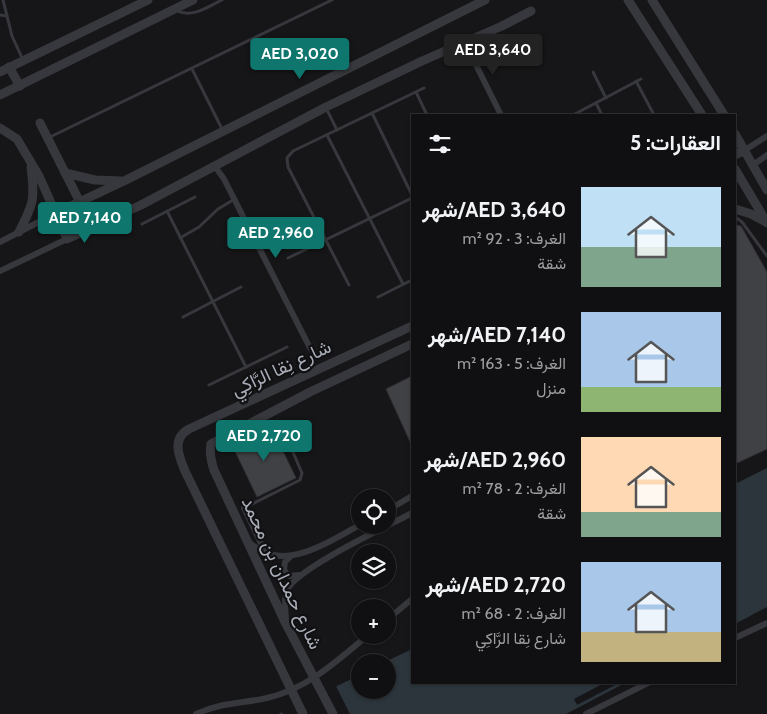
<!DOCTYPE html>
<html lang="ar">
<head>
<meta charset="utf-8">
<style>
  :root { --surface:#101012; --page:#19191b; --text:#f1f3f6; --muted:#9c9d9f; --line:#303032; --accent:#0f766e }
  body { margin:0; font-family:Cabin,Vazirmatn,sans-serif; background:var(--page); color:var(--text); direction:rtl; height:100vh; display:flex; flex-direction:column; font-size:19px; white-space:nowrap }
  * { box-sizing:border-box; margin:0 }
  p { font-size:16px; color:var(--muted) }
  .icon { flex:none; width:28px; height:28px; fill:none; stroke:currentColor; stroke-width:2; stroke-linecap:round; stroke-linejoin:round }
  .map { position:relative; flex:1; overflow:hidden; direction:ltr }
  .drawer { position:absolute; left:411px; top:114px; width:325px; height:570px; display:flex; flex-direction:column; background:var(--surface); border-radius:0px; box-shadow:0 1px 4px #0004,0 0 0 1px var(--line); direction:rtl }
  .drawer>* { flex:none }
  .tools { position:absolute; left:351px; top:489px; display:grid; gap:10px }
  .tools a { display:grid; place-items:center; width:45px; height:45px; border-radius:50%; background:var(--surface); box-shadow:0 1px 4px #0004,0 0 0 1px var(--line); font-size:25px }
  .price { position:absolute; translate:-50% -42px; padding:0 11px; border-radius:5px; background:var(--accent); color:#fff; font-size:16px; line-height:32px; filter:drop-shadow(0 1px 2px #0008) }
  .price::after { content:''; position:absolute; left:50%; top:30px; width:15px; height:11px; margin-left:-8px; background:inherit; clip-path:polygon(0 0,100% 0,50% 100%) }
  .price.selected { background:#222; color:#fff }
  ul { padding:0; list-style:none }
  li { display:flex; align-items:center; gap:15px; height:125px; padding:0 15px }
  li span { display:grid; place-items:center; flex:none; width:140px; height:100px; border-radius:0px; color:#555 }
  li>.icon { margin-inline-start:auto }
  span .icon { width:60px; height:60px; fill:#fffc; stroke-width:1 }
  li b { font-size:21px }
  h2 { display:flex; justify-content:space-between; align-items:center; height:60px; padding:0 15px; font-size:21px }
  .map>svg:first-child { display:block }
</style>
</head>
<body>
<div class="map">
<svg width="767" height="714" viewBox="0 0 767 714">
  <rect width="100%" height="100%" fill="#161618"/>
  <!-- water -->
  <g fill="#2c353c">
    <path d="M767 468V607L735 624V484Z"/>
    <path d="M412 649V682L625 683 566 714H278L360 675V690H388V662H385Z"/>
  </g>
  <!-- pier -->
  <g fill="#161618">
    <path d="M606 682 619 683 577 705 574 699Z"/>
    <path d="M335 684 350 714H283L281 710Z"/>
  </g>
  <!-- building -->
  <g fill="#404145" stroke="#303034">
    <path d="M735 225 741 226 767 272V449L735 464Z"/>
    <path d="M412 376V446L386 389Z"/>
    <path d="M272 428 296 478 257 497 233 447Z"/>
  </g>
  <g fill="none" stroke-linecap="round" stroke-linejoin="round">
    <!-- service -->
    <g stroke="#37383d" stroke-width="3">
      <path d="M3 0 12 36 23 60"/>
      <path d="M177 11C193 18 207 7 222 0"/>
      <path d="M0 15 7 16"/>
      <path d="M192 69 222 129"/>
      <path d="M593 72 606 98"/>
      <path d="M636 81 654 115"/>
      <path d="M416 92 427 115"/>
      <path d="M596 103 602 115"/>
      <path d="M326 108 337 130"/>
      <path d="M372 113 412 195"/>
      <path d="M573 115 641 79"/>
      <path d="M327 135 403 284"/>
      <path d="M48 138 332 0"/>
      <path d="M167 211 246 367"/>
      <path d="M735 217 742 222 767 256"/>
      <path d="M142 224 195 197"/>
      <path d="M180 238 199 227 218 209 233 200"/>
      <path d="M288 258 412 198"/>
      <path d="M349 285 288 167 287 158 293 151 424 88"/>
      <path d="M378 297 412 280"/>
      <path d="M183 317 241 287"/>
      <path d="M209 385 287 347"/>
      <path d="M244 508 300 480 302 473 289 443"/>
    </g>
    <!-- minor -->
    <g stroke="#37383d" stroke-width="6">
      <path d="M472 40 473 53 476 65 501 115"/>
      <path d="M745 150 767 136"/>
      <path d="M214 165 224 179 310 348"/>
      <path d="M753 165 767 155"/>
      <path d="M0 242 56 213"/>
      <path d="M0 271 67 239"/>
      <path d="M244 508 266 554"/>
      <path d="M388 510 412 496"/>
      <path d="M250 543C284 574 327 542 360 525"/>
      <path d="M290 557 285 562 284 570 289 576 300 575"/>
      <path d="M388 619 412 599"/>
      <path d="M286 621C286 610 283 600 287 590 297 568 388 526 412 513"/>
      <path d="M735 638 767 623"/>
      <path d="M196 714C222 702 241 704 267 698 307 689 337 661 368 635"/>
      <path d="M586 714 650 682"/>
    </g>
    <!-- tertiary -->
    <g stroke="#37383d" stroke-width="9">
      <path d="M628 0 702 115"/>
      <path d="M652 0 724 115"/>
      <path d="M9 67 20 86"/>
      <path d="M0 72 148 0"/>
      <path d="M0 95 193 0"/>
      <path d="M40 123 93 228"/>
      <path d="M0 128 17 139 39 176 67 239 141 205 326 107 422 61 502 26 531 11"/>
      <path d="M735 134 767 190"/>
      <path d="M735 155 745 150"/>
      <path d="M735 169 767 223"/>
      <path d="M65 173 95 180 121 181"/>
      <path d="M735 209 751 214 766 222"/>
      <path d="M56 213 126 180 485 0"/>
      <path d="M19 232C34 203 35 199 31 167"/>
      <path d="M303 714 185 471C179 456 171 439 189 429L412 326"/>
      <path d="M333 714 286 624 214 470C211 461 209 453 211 444L310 392 412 344"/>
    </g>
  </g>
  <g text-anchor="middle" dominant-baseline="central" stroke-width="4.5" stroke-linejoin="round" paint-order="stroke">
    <!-- street labels -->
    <g font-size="19" fill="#a8adb8" stroke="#111113">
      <text transform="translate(281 368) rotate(-25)">شارع نِقا الرَّاكِي</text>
      <text transform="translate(282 573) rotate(65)">شارع حمدان بن محمد</text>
    </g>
  </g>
</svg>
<div class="tools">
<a><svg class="icon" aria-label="locate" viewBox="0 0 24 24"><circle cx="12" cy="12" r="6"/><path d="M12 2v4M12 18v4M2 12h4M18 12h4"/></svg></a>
<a><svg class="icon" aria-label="layers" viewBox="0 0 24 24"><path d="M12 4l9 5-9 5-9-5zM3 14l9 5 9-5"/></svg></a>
<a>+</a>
<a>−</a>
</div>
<b class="price selected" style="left:493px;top:76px">AED 3,640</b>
<b class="price" style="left:300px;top:80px">AED 3,020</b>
<b class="price" style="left:85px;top:244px">AED 7,140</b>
<b class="price" style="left:276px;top:259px">AED 2,960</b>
<b class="price" style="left:264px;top:462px">AED 2,720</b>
<section class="drawer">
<h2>العقارات: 5<svg class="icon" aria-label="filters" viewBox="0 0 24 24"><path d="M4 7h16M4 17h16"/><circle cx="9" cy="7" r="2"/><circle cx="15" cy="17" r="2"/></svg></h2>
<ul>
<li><span style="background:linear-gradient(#bfe0f5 60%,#7fa58c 0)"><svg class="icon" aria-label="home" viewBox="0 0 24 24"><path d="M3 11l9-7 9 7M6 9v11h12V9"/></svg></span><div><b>AED 3,640/شهر</b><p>الغرف: 3 · 92 m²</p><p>شقة</p></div></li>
<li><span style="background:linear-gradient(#a9c7e8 75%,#8fb573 0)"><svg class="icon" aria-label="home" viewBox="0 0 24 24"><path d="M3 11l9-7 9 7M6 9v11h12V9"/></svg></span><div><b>AED 7,140/شهر</b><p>الغرف: 5 · 163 m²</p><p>منزل</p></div></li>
<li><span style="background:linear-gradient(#ffd9b3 75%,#7fa58c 0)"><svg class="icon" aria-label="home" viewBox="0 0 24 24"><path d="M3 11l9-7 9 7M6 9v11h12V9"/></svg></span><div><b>AED 2,960/شهر</b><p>الغرف: 2 · 78 m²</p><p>شقة</p></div></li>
<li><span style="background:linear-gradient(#a9c7e8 70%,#c2b280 0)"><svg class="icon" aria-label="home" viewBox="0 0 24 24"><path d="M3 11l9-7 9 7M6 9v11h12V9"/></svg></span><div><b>AED 2,720/شهر</b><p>الغرف: 2 · 68 m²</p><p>شارع نِقا الرَّاكِي</p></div></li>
</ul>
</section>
</div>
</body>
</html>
